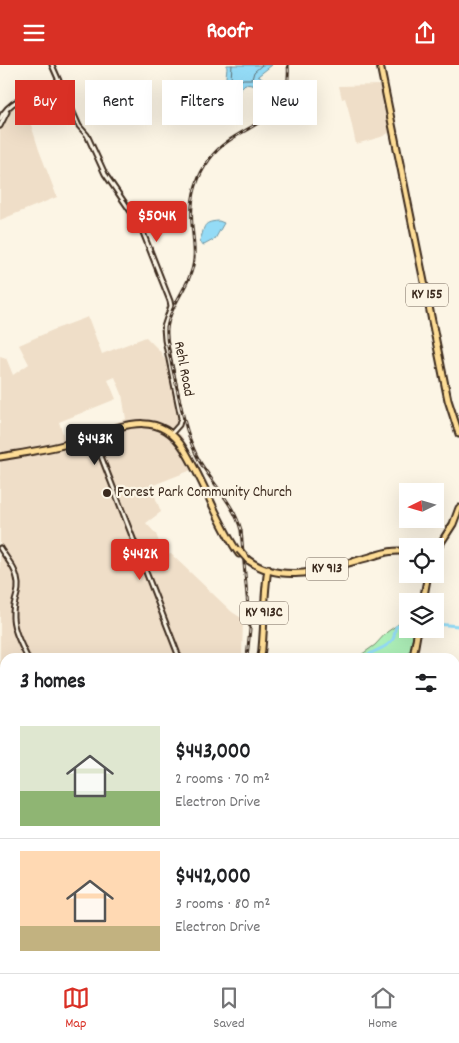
<!DOCTYPE html>
<html lang="en">
<head>
<meta charset="utf-8">
<style>
  :root { --surface:#fff; --page:#f6f6f6; --text:#202124; --muted:#757577; --line:#e0e0e0; --accent:#d93025 }
  body { margin:0; font-family:Dekko,sans-serif; background:var(--page); color:var(--text); height:100vh; display:flex; flex-direction:column; font-size:19px; white-space:nowrap }
  * { box-sizing:border-box; margin:0 }
  p { font-size:16px; color:var(--muted) }
  .icon { flex:none; width:28px; height:28px; fill:none; stroke:currentColor; stroke-width:2; stroke-linecap:round; stroke-linejoin:round }
  .map { position:relative; flex:1; overflow:hidden }
  .sheet { position:absolute; left:0px; top:588px; width:460px; height:321px; display:flex; flex-direction:column; background:var(--surface); border-radius:15px 15px 0 0; box-shadow:0 5px 20px #0002 }
  .sheet>* { flex:none }
  .guide { position:absolute; left:15px; top:15px; width:430px; height:45px; display:flex; gap:10px }
  .needle { width:32px; rotate:265deg }
  .fabs { position:absolute; left:399px; top:418px; display:grid; gap:10px }
  .fabs a { display:grid; place-items:center; width:45px; height:45px; border-radius:0px; background:var(--surface); box-shadow:0 5px 20px #0002; font-size:25px }
  .price { position:absolute; translate:-50% -42px; padding:0 11px; border-radius:5px; background:var(--accent); color:#fff; font-size:16px; line-height:32px; filter:drop-shadow(0 1px 2px #0008) }
  .price::after { content:''; position:absolute; left:50%; top:30px; width:15px; height:11px; margin-left:-8px; background:inherit; clip-path:polygon(0 0,100% 0,50% 100%) }
  .price.selected { background:#222; color:#fff }
  ul { padding:0; list-style:none }
  li { display:flex; align-items:center; gap:15px; height:125px; padding:0 20px }
  li+li { border-top:1px solid var(--line) }
  li span { display:grid; place-items:center; flex:none; width:140px; height:100px; border-radius:0px; color:#555 }
  li>.icon { margin-inline-start:auto }
  span .icon { width:60px; height:60px; fill:#fffc; stroke-width:1 }
  li b { font-size:21px }
  h2 { display:flex; justify-content:space-between; align-items:center; height:60px; padding:0 20px; font-size:21px }
  .pill { padding:0 18px; border-radius:0px; background:var(--surface); box-shadow:0 5px 20px #0002; font-size:18px; line-height:45px }
  .pill.selected { background:var(--accent); color:#fff }
  header { display:flex; justify-content:space-between; align-items:center; height:65px; padding:0 20px; background:var(--accent); color:#fff; font-size:22px; font-weight:800 }
  .menu { display:flex; justify-content:space-around; align-items:center; height:70px; border-top:1px solid var(--line); background:var(--surface); font-size:14px; color:var(--muted) }
  .menu a { display:grid; justify-items:center; gap:2px }
  .menu .selected { color:var(--accent) }
  .map>svg:first-child { display:block }
</style>
</head>
<body>
<header><svg class="icon" aria-label="menu" viewBox="0 0 24 24"><path d="M4 6h16M4 12h16M4 18h16"/></svg>Roofr<svg class="icon" aria-label="share" viewBox="0 0 24 24"><path d="M12 15V3M7 8l5-5 5 5M5 13v7h14v-7"/></svg></header>
<div class="map">
<svg width="459" height="908" viewBox="0 0 459 908">
  <rect width="100%" height="100%" fill="#fcf5e5"/>
  <filter id="ink" filterUnits="userSpaceOnUse"><feTurbulence type="fractalNoise" baseFrequency=".02" numOctaves="2"/><feDisplacementMap in="SourceGraphic" scale="10" xChannelSelector="R" yChannelSelector="G"/><feConvolveMatrix kernelMatrix="1 2 1 2 8 2 1 2 1" color-interpolation-filters="sRGB"/></filter>
  <g filter="url(#ink)">
    <!-- built -->
    <g fill="#efdec8" fill-rule="evenodd">
      <path d="M381 20 391 67 381 72 356 79 348 43 345 33 342 34 339 21Z"/>
      <path d="M31 29 34 35 27 47 39 85 57 132 0 155V49L4 43 17 34Z"/>
      <path d="M88 252 102 289 146 272 160 286 167 298 178 347 177 357 171 365 181 370 199 402 151 421 161 447 146 458 156 469 164 491 171 489 232 547 243 554 242 592H5V863L0 866V291L6 293 13 310 29 299 19 280 53 265ZM115 312 122 329 126 354 65 375 59 357 116 334 108 315Z"/>
    </g>
    <!-- green -->
    <path fill="#aef0b9" stroke="#748d6c" d="M407 553 408 564H417L412 592H358L375 580 387 567Z"/>
    <!-- water -->
    <g fill="#94dbf6" stroke="#7094a0">
      <path d="M227 0H272L258 11C265 16 277 23 278 31L252 20 245 19 240 24 237 41C235 38 226 16 226 13 226 9 227 5 227 0Z"/>
      <path d="M219 156 224 158 215 174 204 180 199 177C206 163 200 157 219 156Z"/>
    </g>
    <g fill="none" stroke-linecap="round" stroke-linejoin="round">
      <!-- shore -->
      <path stroke="#5f7174" stroke-width="1" d="M232 0 231 15 235 20 243 14H252L254 7 262 0"/>
      <!-- river -->
      <g stroke="#94dbf6" stroke-width="3">
        <path d="M435 559 459 561"/>
        <path d="M366 592C373 585 387 584 393 574 395 570 394 566 396 562L408 557"/>
        <path d="M0 817 5 822"/>
      </g>
      <!-- minor casing -->
      <g stroke="#3b2a1e" stroke-width="7">
        <g id="minor">
          <path d="M52 0 79 61 87 70 105 109 140 160 170 236 171 241 164 262 165 275 181 353 179 360 171 369"/>
          <path d="M0 54C10 32 40 27 60 19"/>
          <path d="M0 61 7 47"/>
          <path d="M92 368 179 592"/>
          <path d="M0 483C6 493 15 502 17 513 21 528 13 535 13 548 12 563 21 579 27 592"/>
          <path d="M0 844 5 839"/>
          <path d="M286 904V908"/>
          <path d="M247 908V904"/>
        </g>
      </g>
      <!-- major casing -->
      <g stroke="#3b2a1e" stroke-width="9">
        <g id="major">
          <path d="M380 0 448 335 459 369"/>
          <path d="M0 392C23 388 45 385 67 379 107 369 155 336 184 384 205 418 217 457 239 489"/>
          <path d="M435 487 453 459 459 443"/>
          <path d="M248 495C285 522 331 502 370 492 383 488 394 484 408 487"/>
          <path d="M423 536 428 509"/>
          <path d="M261 592C265 563 263 534 268 504"/>
          <path d="M413 592 418 564"/>
          <path d="M0 693 5 692"/>
          <path d="M455 825 459 827"/>
          <path d="M446 904 449 908"/>
          <path d="M188 908 190 904"/>
        </g>
      </g>
      <!-- minor -->
      <use href="#minor" stroke="#fcf5e5" stroke-width="3"/>
      <!-- major -->
      <use href="#major" stroke="#fedd96" stroke-width="5"/>
      <!-- rail casing -->
      <g stroke="#3b2a1e" stroke-width="3">
        <g id="rail">
          <path d="M247 592 250 564 241 465C234 439 213 419 200 397 185 370 181 339 174 310 171 295 166 280 167 265 169 239 192 220 194 194 195 183 193 172 192 160 190 137 195 114 209 95 237 55 293 64 288 0"/>
          <path d="M0 752 5 755"/>
          <path d="M175 908V904"/>
        </g>
      </g>
      <!-- rail -->
      <use href="#rail" stroke="#fcf5e5" stroke-width="1" stroke-dasharray="4" stroke-linecap="butt"/>
      <!-- major-bridge casing -->
      <g stroke="#3b2a1e" stroke-width="9" stroke-linecap="butt">
        <path id="major-bridge" d="M239 485 248 495"/>
      </g>
      <!-- major-bridge -->
      <use href="#major-bridge" stroke="#fedd96" stroke-width="5"/>
    </g>
  </g>
  <!-- markers -->
  <circle fill="#3b2a1e" stroke="#fcf5e5" stroke-width="2" cx="107" cy="428" r="5"/>
  <g text-anchor="middle" dominant-baseline="central" stroke-width="4.5" stroke-linejoin="round" paint-order="stroke">
    <!-- shield labels -->
    <g fill="#fcf5e5" stroke="#75675a" stroke-width="1">
      <rect x="406" y="218.5" width="42" height="23" rx="4"/>
      <rect x="306" y="492.5" width="42" height="23" rx="4"/>
      <rect x="240" y="536.5" width="48" height="23" rx="4"/>
    </g>
    <g font-size="14" font-weight="bold" fill="#3b2a1e">
      <text x="427" y="230">KY 155</text>
      <text x="327" y="504">KY 913</text>
      <text x="264" y="548">KY 913C</text>
    </g>
    <!-- street labels -->
    <g font-size="15" fill="#3b2a1e" stroke="#fcf5e5">
      <text transform="translate(183 304) rotate(79)">Rehl Road</text>
    </g>
    <!-- poi labels -->
    <g font-size="15" fill="#3b2a1e" stroke="#fcf5e5" text-anchor="start">
      <text x="117" y="428">Forest Park Community Church</text>
    </g>
  </g>
</svg>
<div class="fabs">
<a><svg class="needle" viewBox="-14 -14 28 28"><path d="M0-13l5 13h-10z" fill="#e53935"/><path d="M0 13l5-13h-10z" fill="#757577"/></svg></a>
<a><svg class="icon" aria-label="locate" viewBox="0 0 24 24"><circle cx="12" cy="12" r="6"/><path d="M12 2v4M12 18v4M2 12h4M18 12h4"/></svg></a>
<a><svg class="icon" aria-label="layers" viewBox="0 0 24 24"><path d="M12 4l9 5-9 5-9-5zM3 14l9 5 9-5"/></svg></a>
</div>
<b class="price" style="left:157px;top:178px">$504K</b>
<b class="price selected" style="left:95px;top:401px">$443K</b>
<b class="price" style="left:140px;top:516px">$442K</b>
<div class="guide">
<a class="pill selected">Buy</a>
<a class="pill">Rent</a>
<a class="pill">Filters</a>
<a class="pill">New</a>
</div>
<section class="sheet">
<h2>3 homes<svg class="icon" aria-label="filters" viewBox="0 0 24 24"><path d="M4 7h16M4 17h16"/><circle cx="9" cy="7" r="2"/><circle cx="15" cy="17" r="2"/></svg></h2>
<ul>
<li><span style="background:linear-gradient(#dfe7d0 65%,#8fb573 0)"><svg class="icon" aria-label="home" viewBox="0 0 24 24"><path d="M3 11l9-7 9 7M6 9v11h12V9"/></svg></span><div><b>$443,000</b><p>2 rooms · 70 m²</p><p>Electron Drive</p></div></li>
<li><span style="background:linear-gradient(#ffd9b3 75%,#c2b280 0)"><svg class="icon" aria-label="home" viewBox="0 0 24 24"><path d="M3 11l9-7 9 7M6 9v11h12V9"/></svg></span><div><b>$442,000</b><p>3 rooms · 80 m²</p><p>Electron Drive</p></div></li>
</ul>
</section>
</div>
<nav class="menu">
<a class="selected"><svg class="icon" aria-label="map" viewBox="0 0 24 24"><path d="M3 6l6-2 6 2 6-2v14l-6 2-6-2-6 2zM9 4v14M15 6v14"/></svg>Map</a>
<a><svg class="icon" aria-label="saved" viewBox="0 0 24 24"><path d="M7 4h10v16l-5-4-5 4z"/></svg>Saved</a>
<a><svg class="icon" aria-label="home" viewBox="0 0 24 24"><path d="M3 11l9-7 9 7M6 9v11h12V9"/></svg>Home</a>
</nav>
</body>
</html>
